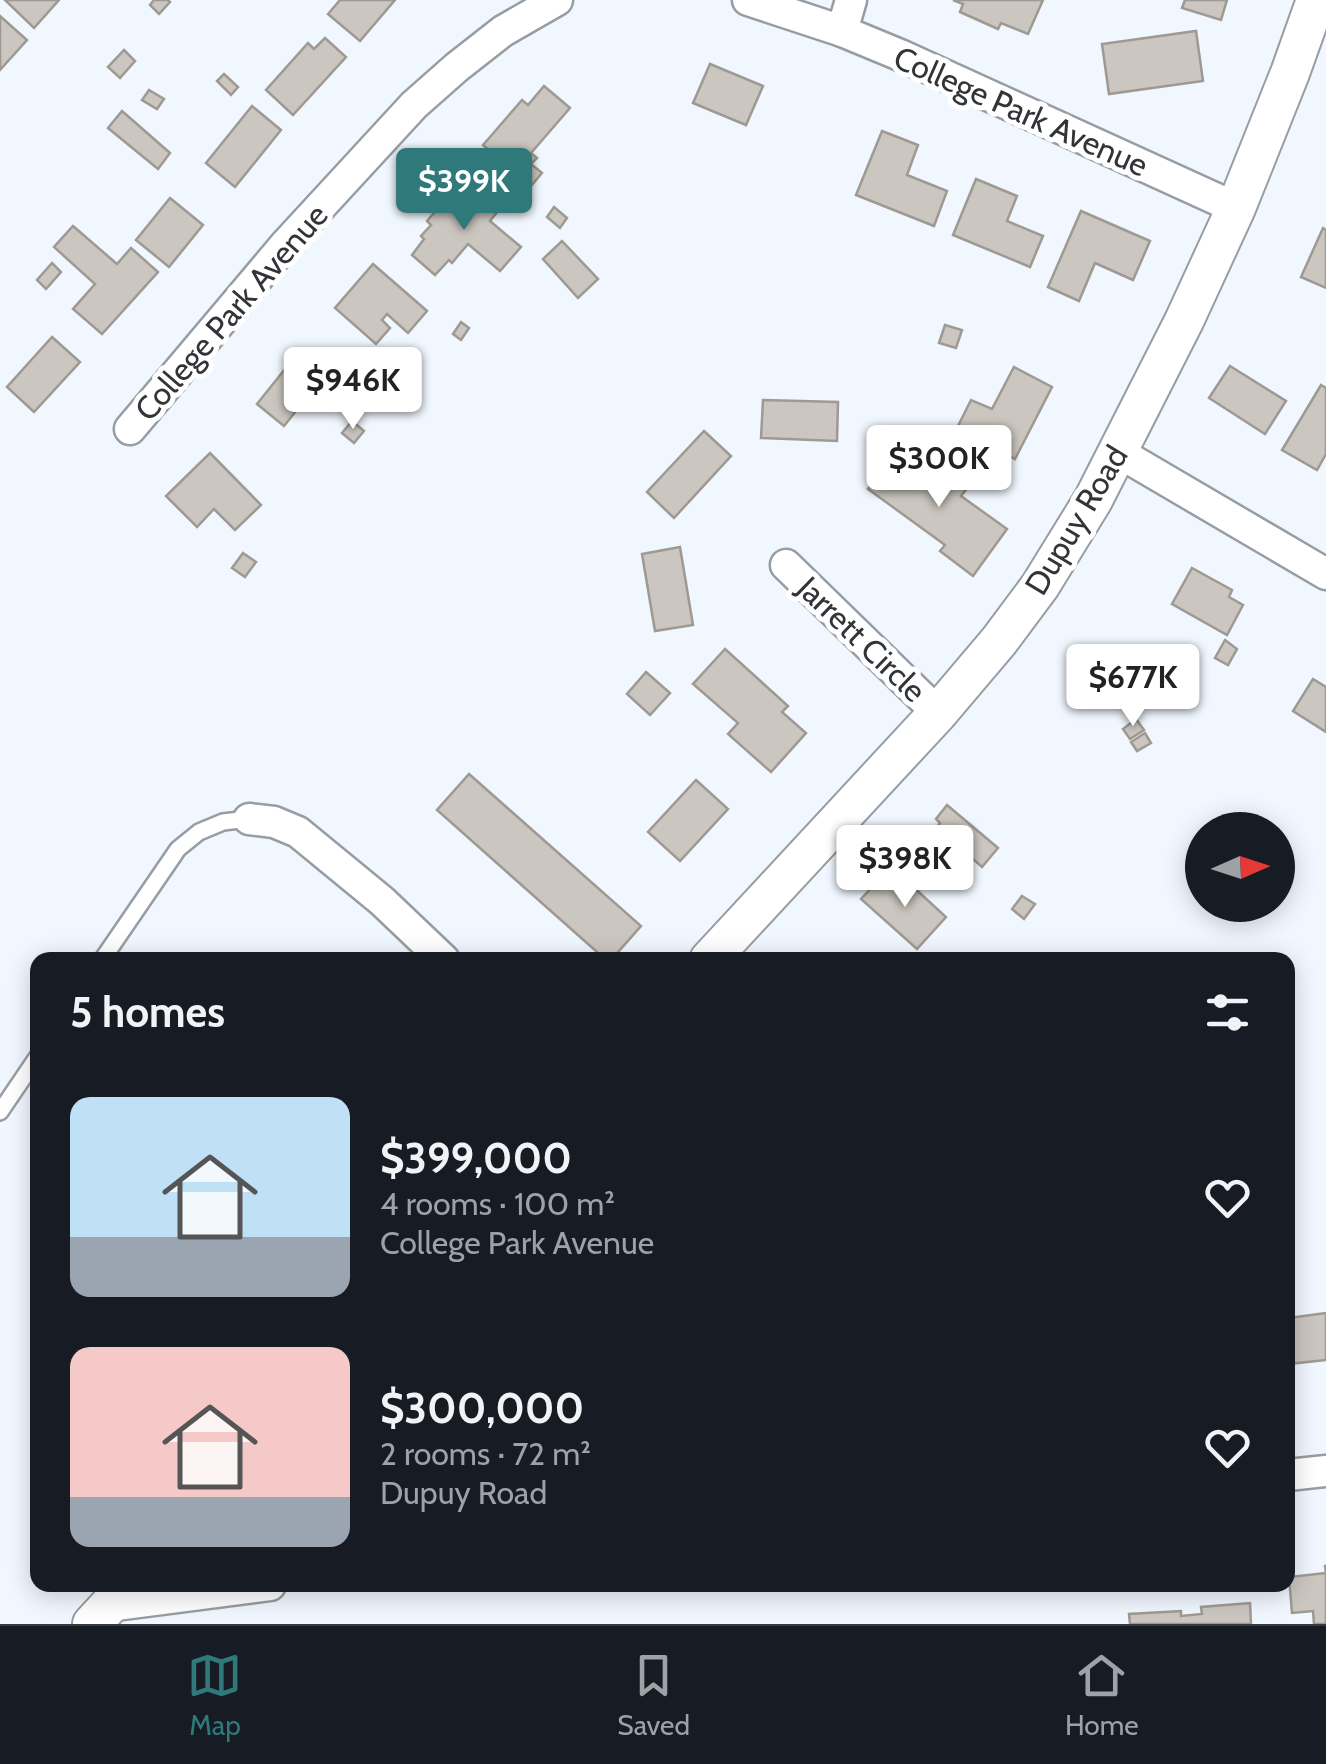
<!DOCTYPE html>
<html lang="en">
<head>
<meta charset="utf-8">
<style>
  :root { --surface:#171b24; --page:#242831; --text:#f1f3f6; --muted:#9ea1a6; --line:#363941; --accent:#30797b }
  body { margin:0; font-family:Cabin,sans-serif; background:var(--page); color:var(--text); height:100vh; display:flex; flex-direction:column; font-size:38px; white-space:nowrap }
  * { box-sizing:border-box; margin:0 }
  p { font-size:32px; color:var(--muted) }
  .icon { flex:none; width:55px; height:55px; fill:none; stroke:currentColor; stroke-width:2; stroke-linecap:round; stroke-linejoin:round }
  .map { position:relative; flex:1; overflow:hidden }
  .drawer { position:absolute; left:30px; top:952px; width:1265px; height:640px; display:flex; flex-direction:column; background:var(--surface); border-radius:20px; box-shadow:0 5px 25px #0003 }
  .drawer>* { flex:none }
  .needle { width:65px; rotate:87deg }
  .tools { position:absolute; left:1185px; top:812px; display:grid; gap:20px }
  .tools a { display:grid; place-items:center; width:110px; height:110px; border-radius:50%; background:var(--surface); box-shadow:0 5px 25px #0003; font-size:50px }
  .price { position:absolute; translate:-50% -85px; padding:0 22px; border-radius:10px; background:#fff; color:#222; font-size:32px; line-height:65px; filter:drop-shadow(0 2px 5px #0008) }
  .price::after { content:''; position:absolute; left:50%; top:60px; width:30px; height:22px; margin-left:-15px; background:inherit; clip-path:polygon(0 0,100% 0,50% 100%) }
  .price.current { background:var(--accent); color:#fff }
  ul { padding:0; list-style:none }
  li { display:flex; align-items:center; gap:30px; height:250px; padding:0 40px }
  li span { display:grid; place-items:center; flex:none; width:280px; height:200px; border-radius:20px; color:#555 }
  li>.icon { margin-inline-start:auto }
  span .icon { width:120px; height:120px; fill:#fffc; stroke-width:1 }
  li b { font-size:42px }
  h2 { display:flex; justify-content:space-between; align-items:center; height:120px; padding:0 40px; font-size:42px }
  .menu { display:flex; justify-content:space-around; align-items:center; height:140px; border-top:2px solid var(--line); background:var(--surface); font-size:28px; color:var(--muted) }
  .menu a { display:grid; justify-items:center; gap:5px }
  .menu .current { color:var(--accent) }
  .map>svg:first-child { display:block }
</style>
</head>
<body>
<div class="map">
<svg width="1326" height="1624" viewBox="0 0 1326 1624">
  <rect width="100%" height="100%" fill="#f1f7fe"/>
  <!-- building -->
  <g fill="#cbc6bf" stroke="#9e9992" stroke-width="2.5">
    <path d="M5 0H59L34 28Z"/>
    <path d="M154 0H168L170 2 159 14 150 5Z"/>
    <path d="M340 0H395L360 41 328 14Z"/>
    <path d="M953 0H1043L1028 34 1001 23 998 29 960 12 963 4Z"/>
    <path d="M1185 0H1227L1221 20 1182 8Z"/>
    <path d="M0 16 27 40 0 70Z"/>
    <path d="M1196 31 1203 81 1109 94 1102 44Z"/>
    <path d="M325 38 346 57 293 115 266 90 308 43 314 49Z"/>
    <path d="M124 50 135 61 120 78 108 67Z"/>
    <path d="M710 64 763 86 746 125 693 103Z"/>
    <path d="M224 74 238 87 231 95 217 81Z"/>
    <path d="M544 86 570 108 531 153 537 158 531 164 542 173 531 186 483 145 522 100 528 105Z"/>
    <path d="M149 90 164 99 157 109 142 100Z"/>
    <path d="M252 106 281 130 235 187 206 163Z"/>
    <path d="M122 111 170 153 158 169 108 128Z"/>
    <path d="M882 131 918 145 907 175 947 191 934 226 856 195Z"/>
    <path d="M976 179 1017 196 1007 221 1043 236 1030 267 953 235Z"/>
    <path d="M466 184 498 211 490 221 521 247 500 271 468 244 452 263 449 260 435 275 412 255 424 239 421 236 431 225 427 221 453 191 457 195Z"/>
    <path d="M170 198 203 225 169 267 136 240Z"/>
    <path d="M554 207 567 218 560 228 547 217Z"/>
    <path d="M1081 211 1150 241 1133 280 1095 263 1079 301 1048 287Z"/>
    <path d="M73 226 117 264 131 248 158 272 102 334 73 309 95 284 54 247Z"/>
    <path d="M1323 228 1326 230V288L1301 277Z"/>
    <path d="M562 241 598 279 578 298 543 259Z"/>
    <path d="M52 263 61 272 46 289 37 280Z"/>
    <path d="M373 264 427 311 408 333 387 314 382 320 390 328 376 344 335 308Z"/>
    <path d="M461 322 469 328 461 340 453 334Z"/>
    <path d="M945 325 962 330 956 348 939 343Z"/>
    <path d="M52 337 80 362 34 412 7 387Z"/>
    <path d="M293 359 320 381 284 426 257 404Z"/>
    <path d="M1230 366 1286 401 1265 434 1209 398Z"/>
    <path d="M1014 367 1052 387 1015 459 957 428 971 400 992 409Z"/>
    <path d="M1321 385 1326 388V454L1317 470 1282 450Z"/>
    <path d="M763 400 838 402 837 441 761 438Z"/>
    <path d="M352 421 364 431 354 443 342 433Z"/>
    <path d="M704 431 731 456 674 518 647 492Z"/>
    <path d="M897 449 934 476 941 466 969 486 961 496 1007 529 973 576 940 551 945 545 868 489Z"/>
    <path d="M210 453 261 505 235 530 214 509 197 527 166 496Z"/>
    <path d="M680 547 693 625 655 631 642 554Z"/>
    <path d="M243 553 256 562 245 577 232 568Z"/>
    <path d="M1192 568 1232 590 1229 597 1243 605 1227 635 1172 604Z"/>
    <path d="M1225 640 1237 649 1228 665 1215 658Z"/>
    <path d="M725 649 788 706 782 712 806 733 771 772 728 734 738 723 693 684Z"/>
    <path d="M646 672 670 693 650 715 627 694Z"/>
    <path d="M1313 679 1326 687V732L1293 711Z"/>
    <path d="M1136 719 1144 730 1130 739 1123 729Z"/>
    <path d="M1145 733 1151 743 1137 751 1131 742Z"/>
    <path d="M469 774 641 926 611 960H606L437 810Z"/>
    <path d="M696 780 728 809 680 861 648 832Z"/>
    <path d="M947 805 998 848 982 867 973 859 965 868 928 837 940 823 936 819Z"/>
    <path d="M898 873 946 917 917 949 861 899 878 881 886 887Z"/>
    <path d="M1022 896 1035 904 1024 919 1012 909Z"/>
    <path d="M1326 1313V1360L1288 1364V1318Z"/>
    <path d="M1325 1566H1326V1624H1314L1313 1611 1292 1613 1289 1577 1326 1573Z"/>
    <path d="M1250 1603 1251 1624H1130L1129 1614 1181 1611V1616L1202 1614 1201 1607Z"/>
  </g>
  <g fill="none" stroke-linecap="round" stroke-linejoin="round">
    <!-- service casing -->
    <g stroke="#979da3" stroke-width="20">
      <g id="service">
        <path d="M102 960 178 849 199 832 223 822 249 819"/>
        <path d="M0 1112 38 1056"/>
      </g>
    </g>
    <!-- minor casing -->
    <g stroke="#979da3" stroke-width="35">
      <g id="minor">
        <path d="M748 0 842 31 900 55 1236 208"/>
        <path d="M842 31 851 0"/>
        <path d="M130 429 285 245 414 105 457 67 503 31 557 0"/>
        <path d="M1118 452 1326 574"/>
        <path d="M786 565 938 713"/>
        <path d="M249 819 274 822 298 832 382 901 444 960"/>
        <path d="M1288 1475 1326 1471"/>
        <path d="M108 1606 270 1585"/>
      </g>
    </g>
    <!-- tertiary casing -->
    <g stroke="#979da3" stroke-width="42">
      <g id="tertiary">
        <path d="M709 960 938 713 999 641 1040 586 1093 500 1184 321 1236 208 1290 73 1316 0"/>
        <path d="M92 1624 128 1585"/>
      </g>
    </g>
    <!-- service -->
    <use href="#service" stroke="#fff" stroke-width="15"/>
    <!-- minor -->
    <use href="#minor" stroke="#fff" stroke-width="30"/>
    <!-- tertiary -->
    <use href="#tertiary" stroke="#fff" stroke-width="38"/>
  </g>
  <g text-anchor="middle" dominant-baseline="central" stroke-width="10" stroke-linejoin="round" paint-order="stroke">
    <!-- street labels -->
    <g font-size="32" fill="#323437" stroke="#fff">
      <text transform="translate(1021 111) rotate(24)">College Park Avenue</text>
      <text transform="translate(231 312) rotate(-49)">College Park Avenue</text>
      <text transform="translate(1076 520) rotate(-59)">Dupuy Road</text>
      <text transform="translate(862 639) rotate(44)">Jarrett Circle</text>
    </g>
  </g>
</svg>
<div class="tools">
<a><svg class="needle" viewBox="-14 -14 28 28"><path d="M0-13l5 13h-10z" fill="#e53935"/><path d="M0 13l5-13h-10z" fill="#9ea1a6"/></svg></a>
</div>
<b class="price current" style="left:464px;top:233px">$399K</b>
<b class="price" style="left:353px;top:432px">$946K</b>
<b class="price" style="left:939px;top:510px">$300K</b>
<b class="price" style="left:1133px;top:729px">$677K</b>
<b class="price" style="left:905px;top:910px">$398K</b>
<section class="drawer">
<h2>5 homes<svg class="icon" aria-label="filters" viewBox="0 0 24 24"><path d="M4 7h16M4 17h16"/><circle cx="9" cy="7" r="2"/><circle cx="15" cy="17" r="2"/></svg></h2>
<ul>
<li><span style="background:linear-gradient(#bfe0f5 70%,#9aa5b1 0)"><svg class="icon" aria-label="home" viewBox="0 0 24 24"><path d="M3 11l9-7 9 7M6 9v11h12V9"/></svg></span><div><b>$399,000</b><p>4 rooms · 100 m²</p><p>College Park Avenue</p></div><svg class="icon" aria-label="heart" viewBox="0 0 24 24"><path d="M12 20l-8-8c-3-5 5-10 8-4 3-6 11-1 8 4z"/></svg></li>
<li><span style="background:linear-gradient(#f6c9c9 75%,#9aa5b1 0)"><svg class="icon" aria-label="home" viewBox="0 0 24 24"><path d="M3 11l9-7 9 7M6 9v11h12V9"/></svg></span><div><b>$300,000</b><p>2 rooms · 72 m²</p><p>Dupuy Road</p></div><svg class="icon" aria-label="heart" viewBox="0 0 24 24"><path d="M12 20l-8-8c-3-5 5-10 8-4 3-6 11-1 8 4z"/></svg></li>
</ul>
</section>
</div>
<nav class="menu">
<a class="current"><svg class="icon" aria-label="map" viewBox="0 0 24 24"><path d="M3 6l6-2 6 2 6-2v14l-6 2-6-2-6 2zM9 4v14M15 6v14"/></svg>Map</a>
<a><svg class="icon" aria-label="saved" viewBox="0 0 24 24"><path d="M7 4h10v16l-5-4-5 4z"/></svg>Saved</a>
<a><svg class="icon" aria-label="home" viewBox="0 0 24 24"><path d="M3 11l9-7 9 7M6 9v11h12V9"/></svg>Home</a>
</nav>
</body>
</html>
